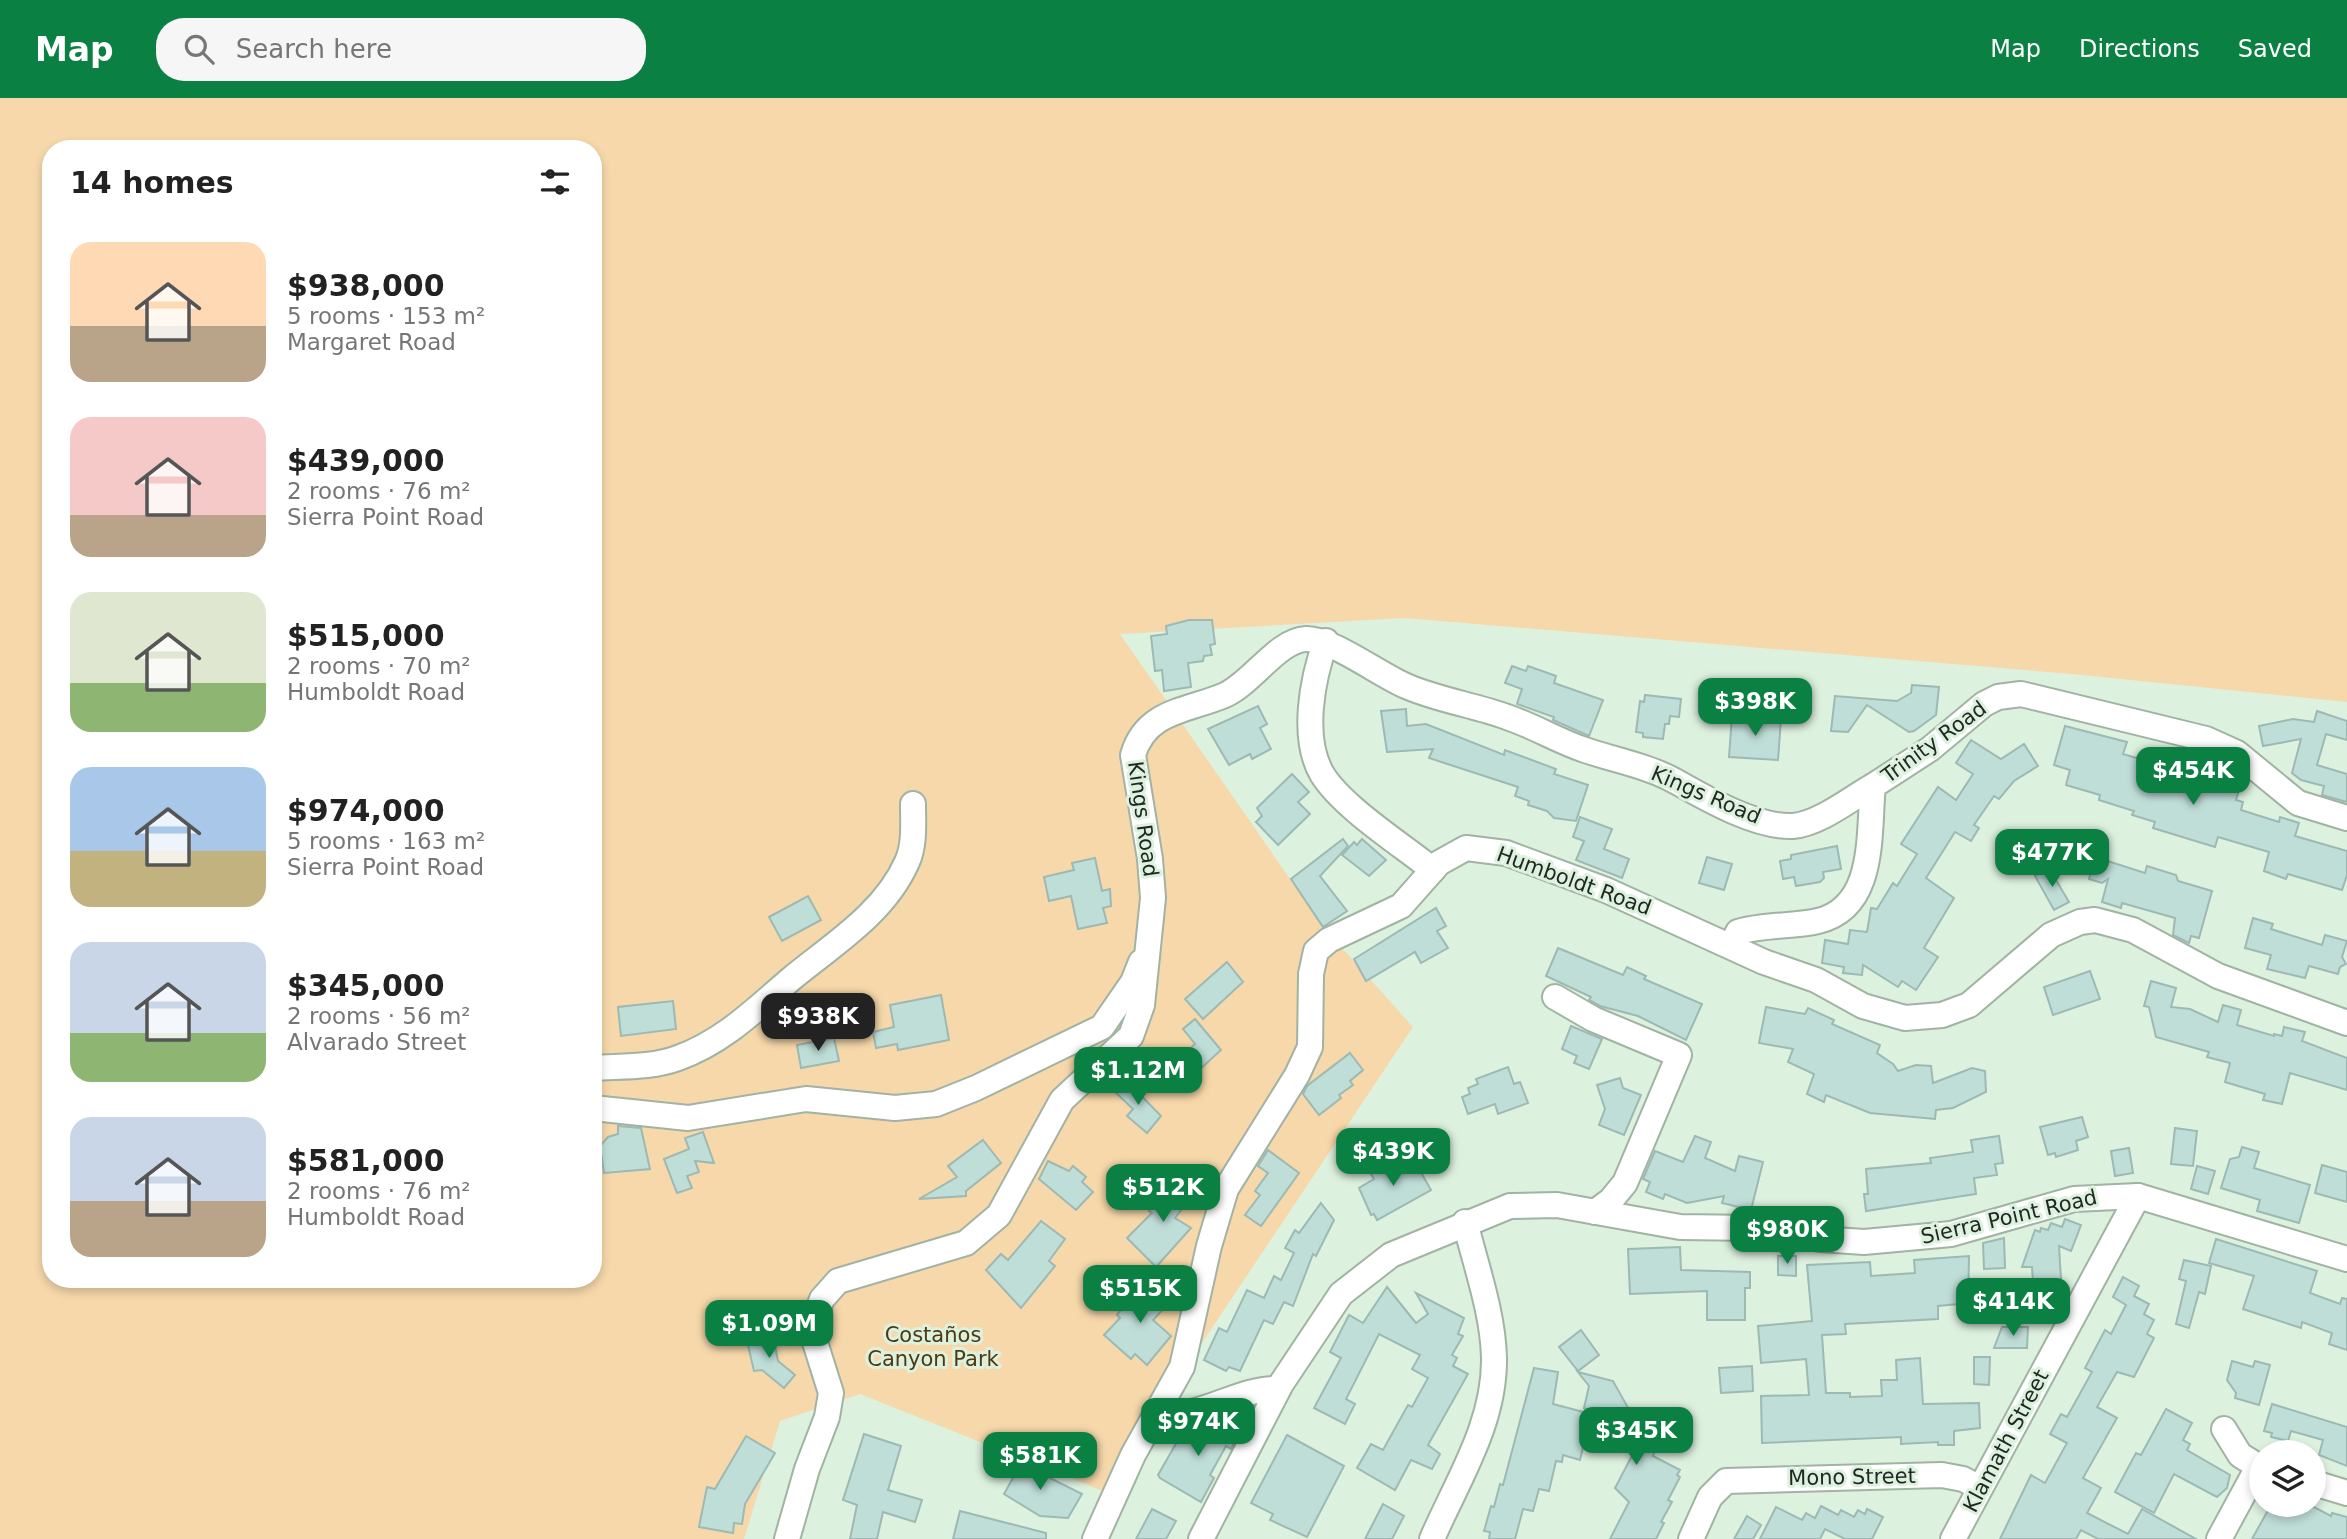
<!DOCTYPE html>
<html lang="en">
<head>
<meta charset="utf-8">
<style>
  :root { --surface:#fff; --page:#f6f6f6; --text:#222; --muted:#767676; --accent:#0b8043 }
  body { margin:0; font-family:"DejaVu Sans",sans-serif; background:var(--page); color:var(--text); height:100vh; display:flex; flex-direction:column; font-size:26px; white-space:nowrap }
  * { box-sizing:border-box; margin:0 }
  p { font-size:23px; color:var(--muted) }
  .icon { flex:none; width:38px; height:38px; fill:none; stroke:currentColor; stroke-width:2; stroke-linecap:round; stroke-linejoin:round }
  .map { position:relative; flex:1; overflow:hidden }
  .panel { position:absolute; left:42px; top:42px; width:560px; height:1148px; display:flex; flex-direction:column; background:var(--surface); border-radius:28px; box-shadow:0 4px 10px #0003 }
  .panel>* { flex:none }
  .buttons { position:absolute; left:2249px; top:1342px; display:grid; gap:14px }
  .buttons a { display:grid; place-items:center; width:77px; height:77px; border-radius:50%; background:var(--surface); box-shadow:0 4px 10px #0003; font-size:35px }
  .price { position:absolute; translate:-50% -60px; padding:0 16px; border-radius:14px; background:var(--accent); color:#fff; font-size:23px; line-height:46px; filter:drop-shadow(0 2px 4px #0008) }
  .price::after { content:''; position:absolute; left:50%; top:42px; width:21px; height:16px; margin-left:-10px; background:inherit; clip-path:polygon(0 0,100% 0,50% 100%) }
  .price.selected { background:#222; color:#fff }
  ul { padding:0; list-style:none }
  li { display:flex; align-items:center; gap:21px; height:175px; padding:0 28px }
  li span { display:grid; place-items:center; flex:none; width:196px; height:140px; border-radius:21px; color:#555 }
  li>.icon { margin-inline-start:auto }
  span .icon { width:84px; height:84px; fill:#fffc; stroke-width:1 }
  li b { font-size:30px }
  h2 { display:flex; justify-content:space-between; align-items:center; height:84px; padding:0 28px; font-size:30px }
  header { display:flex; align-items:center; gap:42px; box-sizing:border-box; height:98px; padding:0 35px; background:var(--accent); color:#fff }
  header strong { font-size:33px }
  nav { display:flex; gap:38px; margin-inline-start:auto; font-size:24px }
  .search { width:490px; height:63px; background:var(--page); display:flex; align-items:center; gap:18px; box-sizing:border-box; padding:0 24px; border-radius:28px; color:var(--muted); font-size:26px }
  .map>svg:first-child { display:block }
</style>
</head>
<body>
<header>
<strong>Map</strong>
<div class="search"><svg class="icon" aria-label="search" viewBox="0 0 24 24"><circle cx="10" cy="10" r="6"/><path d="M15 15l6 6"/></svg>Search here</div>
<nav><a>Map</a><a>Directions</a><a>Saved</a></nav>
</header>
<div class="map">
<svg width="2347" height="1441" viewBox="0 0 2347 1441">
  <rect width="100%" height="100%" fill="#ddf1df"/>
  <!-- green -->
  <path fill="#f6d8aa" fill-rule="evenodd" d="M0 0H2347V604L2072 576 1404 520 1120 536 1324 830 1413 929 1103 1393 860 1296 780 1323 744 1441H0ZM51 51H593V1181H51Z"/>
  <!-- building -->
  <g fill="#c0ded8" stroke="#9cb9b3" stroke-width="2">
    <path d="M1189 522H1212L1215 546 1210 547 1212 557 1204 558 1203 563 1188 565 1191 589 1164 593 1162 572 1155 573 1151 538 1167 536 1166 528Z"/>
    <path d="M1512 568 1526 573 1528 568 1556 578 1554 585 1603 602 1589 638 1553 622 1554 619 1517 606 1522 591 1505 585Z"/>
    <path d="M1912 587 1939 589 1936 617 1914 633 1909 634 1867 607 1848 634 1831 633 1835 598 1897 603 1911 595Z"/>
    <path d="M1645 597 1681 601 1679 619 1670 618 1669 626H1665L1663 641 1643 639V635L1636 634 1640 603 1644 604Z"/>
    <path d="M1258 608 1267 626 1260 630 1271 651 1252 661 1250 656 1229 667 1208 631Z"/>
    <path d="M1406 611 1407 628 1426 626 1504 657 1505 652 1556 671 1554 676 1588 687 1576 723 1554 720 1547 713 1528 707 1529 703 1515 698 1518 689 1429 660 1433 651 1387 654 1381 613Z"/>
    <path d="M2317 613 2347 623V642L2326 636 2317 667 2347 676V704L2322 697 2324 688 2301 682 2292 675 2301 641 2263 648 2259 628 2293 621 2314 624Z"/>
    <path d="M1732 618 1781 621 1778 662 1729 659Z"/>
    <path d="M2065 628 2127 644 2123 656 2167 669 2166 672 2239 692 2236 702 2243 704 2241 712 2279 724 2280 719 2299 725 2295 738 2347 753V777L2342 792 2288 776 2286 781 2264 773 2269 754 2218 739 2215 749 2153 730 2155 724 2132 717 2134 713 2099 702 2100 697 2066 687 2070 672 2054 667Z"/>
    <path d="M1971 642 2001 661 2024 646 2038 668 2014 683 1999 701 1994 698 1974 727 1979 730 1971 743 1955 734 1926 780 1954 800 1924 850 1938 859 1916 892 1902 883 1898 889 1863 867 1862 877 1843 875 1844 869 1822 865 1825 842 1848 846 1850 832 1867 834 1871 810 1877 811 1893 785 1897 788 1917 756 1901 746 1938 689 1956 702 1973 676 1956 665Z"/>
    <path d="M1292 676 1309 694 1298 704 1310 716 1278 747 1256 724 1262 718 1257 710Z"/>
    <path d="M1580 719 1612 731 1604 751 1629 761 1622 780 1576 762 1584 743 1573 739Z"/>
    <path d="M1343 741 1348 748 1320 778 1347 813 1323 829 1291 781Z"/>
    <path d="M1362 741 1386 762 1369 778 1342 757 1354 744 1357 747Z"/>
    <path d="M1837 748 1841 771 1823 774 1824 780 1820 784 1796 788 1794 779 1783 781 1780 763 1791 761V757Z"/>
    <path d="M1707 759 1732 766 1724 792 1699 785Z"/>
    <path d="M2095 759 2145 775 2147 768 2176 777 2178 783 2212 793 2199 840 2191 838 2189 845 2173 837 2175 820 2122 805 2121 810 2102 804 2108 781 2102 785 2089 781Z"/>
    <path d="M1095 760 1102 793 1110 791 1111 808 1103 810 1107 825 1078 831 1071 798 1049 803 1044 779 1074 772 1072 765Z"/>
    <path d="M2049 770 2069 804 2054 812 2035 778Z"/>
    <path d="M808 798 821 822 782 843 769 819Z"/>
    <path d="M1436 810 1446 828 1437 833 1448 850 1421 865 1415 854 1366 883 1354 861Z"/>
    <path d="M2253 820 2273 826 2271 831 2322 847 2325 837 2347 843 2342 859 2346 866 2340 869 2338 876 2309 868 2305 880 2267 871 2271 857 2245 850Z"/>
    <path d="M1558 850 1623 877 1627 869 1646 878 1644 881 1702 906 1686 942 1638 918 1600 908 1589 902 1591 899 1546 878Z"/>
    <path d="M1227 864 1243 884 1203 921 1185 901Z"/>
    <path d="M2090 873 2100 901 2053 917 2044 889Z"/>
    <path d="M2151 883 2176 890 2171 909 2190 911 2218 924 2223 907 2241 912 2237 927 2274 938V936L2282 938 2284 929 2305 934 2302 943 2347 960V992L2290 975 2282 1006 2263 1002 2265 996 2225 984 2230 965 2207 959 2209 954 2156 939 2149 909 2144 908Z"/>
    <path d="M941 897 949 942 898 952 897 946 876 950 873 934 894 929 890 907Z"/>
    <path d="M673 903 676 931 621 938 618 909Z"/>
    <path d="M1766 909 1805 916 1808 910 1834 922 1832 926 1880 947 1877 955 1893 966 1898 973 1916 967 1931 968 1933 985 1972 970 1985 973 1986 994 1953 1010 1936 1012 1935 1021 1870 1015 1826 997 1824 1004 1807 996 1814 976 1788 964 1793 951 1759 945Z"/>
    <path d="M1195 921 1221 952 1198 973 1183 957 1195 946 1183 931Z"/>
    <path d="M1571 928 1602 941 1589 971 1574 965 1577 958 1562 951Z"/>
    <path d="M834 940 839 963 801 970 797 947Z"/>
    <path d="M1350 955 1363 972 1350 983 1353 987 1339 997 1341 1000 1319 1017 1303 996 1307 988Z"/>
    <path d="M1508 969 1514 986 1520 984 1528 1005 1498 1016 1495 1006 1468 1016 1462 999 1470 996 1468 990 1478 986 1476 981Z"/>
    <path d="M1620 980 1623 990 1641 997 1624 1037 1599 1027 1605 1011 1597 987Z"/>
    <path d="M1125 981 1161 1018 1147 1035 1127 1018 1133 1011 1114 993Z"/>
    <path d="M2082 1019 2088 1039 2076 1043 2078 1052 2056 1059 2055 1055 2048 1057 2040 1029Z"/>
    <path d="M618 1028 641 1030 650 1071 604 1075 600 1048 608 1039 618 1036Z"/>
    <path d="M2175 1030 2197 1033 2193 1068 2171 1066Z"/>
    <path d="M703 1034 714 1065 695 1063 699 1074 687 1078 692 1090 677 1095 664 1061 689 1051 685 1040Z"/>
    <path d="M1695 1038 1711 1044 1705 1060 1735 1073 1739 1058 1763 1064 1751 1112 1722 1105 1724 1098 1687 1105 1665 1096 1663 1101 1646 1094 1650 1084 1643 1081 1655 1053 1683 1064Z"/>
    <path d="M1999 1038 2003 1065 1995 1066 1997 1077 1974 1080 1976 1096 1866 1113 1864 1096H1868L1866 1071 1931 1065 1930 1060 1973 1054 1971 1042Z"/>
    <path d="M983 1042 1001 1065 966 1093V1098L919 1101 957 1079 948 1068Z"/>
    <path d="M2242 1049 2259 1054 2254 1070 2310 1087 2299 1125 2257 1113 2260 1102 2221 1090 2230 1061 2239 1059Z"/>
    <path d="M2129 1050 2133 1075 2115 1078 2111 1053Z"/>
    <path d="M1268 1052 1299 1075 1261 1128 1245 1117 1260 1097 1255 1093 1268 1075 1258 1068Z"/>
    <path d="M1413 1060 1431 1092 1377 1122 1374 1116 1371 1117 1359 1090 1374 1081 1369 1073 1386 1063 1391 1072Z"/>
    <path d="M1048 1063 1069 1073 1073 1068 1086 1079 1082 1084 1093 1094 1076 1112 1039 1081Z"/>
    <path d="M2322 1067 2347 1074V1104L2315 1095Z"/>
    <path d="M2197 1068 2215 1073 2208 1096 2191 1091Z"/>
    <path d="M1171 1080 1193 1097 1175 1120 1191 1130 1156 1169 1127 1140 1152 1115 1149 1113 1154 1107 1152 1105Z"/>
    <path d="M1321 1105 1334 1122 1316 1158 1313 1156 1293 1208 1284 1204 1273 1226 1264 1222 1240 1273 1229 1269 1226 1273 1204 1262 1219 1230 1227 1234 1247 1192 1264 1200 1274 1178 1281 1182 1294 1155 1285 1150 1295 1132 1299 1135Z"/>
    <path d="M2065 1121 2081 1127 2071 1153 2059 1148 2061 1182 2033 1184 2032 1169H2022L2035 1132 2040 1134 2041 1130 2048 1132 2051 1125 2062 1129Z"/>
    <path d="M1041 1123 1065 1141 1049 1163 1055 1168 1021 1210 986 1172 1001 1156 1008 1162Z"/>
    <path d="M2004 1140 2005 1170 1984 1171 1983 1145Z"/>
    <path d="M2216 1141 2317 1173 2310 1195 2340 1206 2342 1200 2347 1201V1252L2329 1246 2332 1235 2302 1224 2301 1230 2243 1211 2254 1178 2209 1165Z"/>
    <path d="M1680 1149 1681 1172 1750 1174V1190H1745V1222H1707V1193L1630 1196 1628 1151Z"/>
    <path d="M1778 1158H1796V1178L1778 1177Z"/>
    <path d="M1969 1158 1968 1205 1938 1208V1221L1845 1226 1846 1236 1822 1237 1826 1295H1850V1299L1882 1298 1881 1282H1897L1896 1262 1920 1260 1923 1306 1979 1305 1980 1330 1954 1333V1347H1938V1344L1901 1346V1339L1762 1345 1761 1298 1809 1297 1806 1261 1761 1265 1758 1228 1812 1223 1807 1167 1870 1164 1871 1178 1915 1175 1914 1162Z"/>
    <path d="M2184 1162 2211 1168 2205 1196 2199 1194 2189 1230 2176 1226 2186 1183 2179 1181Z"/>
    <path d="M2123 1179 2139 1188 2134 1198 2149 1206 2144 1216 2154 1222 2147 1236 2154 1240 2134 1279 2117 1274 2097 1309 2117 1320 2083 1380 2101 1390 2087 1415 2128 1436 2142 1411 2196 1441H2098L2081 1432 2076 1441H2000L2031 1377 2045 1385 2067 1345 2050 1336 2061 1316 2067 1319 2092 1274 2085 1270 2105 1232 2111 1236 2126 1207 2113 1199Z"/>
    <path d="M1143 1182 1169 1205 1153 1222 1171 1238 1147 1267 1135 1256 1131 1261 1104 1237 1120 1220 1117 1217Z"/>
    <path d="M1387 1189 1416 1225 1428 1216 1416 1195 1464 1220 1458 1236 1463 1238 1452 1257 1457 1260 1453 1268 1468 1276 1428 1347 1440 1356 1432 1371 1411 1362 1395 1392 1357 1370 1371 1346 1383 1352 1408 1307 1412 1309 1428 1280 1412 1271 1420 1257 1379 1236 1346 1301 1355 1306 1345 1326 1314 1310 1341 1260 1330 1254 1349 1217 1363 1225Z"/>
    <path d="M2002 1229H2028L2027 1250H1994Z"/>
    <path d="M1581 1232 1599 1257 1578 1273 1559 1249Z"/>
    <path d="M773 1238 778 1263 795 1277 784 1290 762 1272 754 1273 747 1243Z"/>
    <path d="M1974 1259H1990L1989 1287 1974 1286Z"/>
    <path d="M2232 1263 2253 1269 2255 1263 2270 1267 2259 1307 2235 1300 2236 1295 2227 1282Z"/>
    <path d="M1752 1268 1753 1293 1721 1295 1719 1270Z"/>
    <path d="M1534 1270 1558 1274 1553 1306 1591 1316 1580 1362 1563 1357 1562 1364 1556 1363 1549 1393 1539 1391 1533 1413 1523 1411 1515 1441H1489L1490 1434 1484 1433 1491 1408 1494 1409 1500 1386 1503 1387Z"/>
    <path d="M1578 1274 1613 1283 1636 1324 1640 1318 1660 1341 1653 1358 1680 1372 1677 1377 1680 1379 1668 1402 1672 1404 1661 1424 1664 1425 1656 1441H1610L1629 1404 1615 1390 1634 1354 1623 1348 1636 1324 1584 1310 1589 1288Z"/>
    <path d="M2272 1306 2347 1329V1368L2319 1357 2323 1342 2291 1333 2288 1343 2271 1339 2272 1335 2264 1333Z"/>
    <path d="M2166 1311 2192 1325 2183 1342 2190 1346 2187 1352 2230 1377 2227 1390 2217 1399 2174 1376 2154 1415 2115 1394 2136 1355 2141 1357Z"/>
    <path d="M1225 1320 1241 1329 1231 1351 1226 1348 1210 1377 1214 1380 1201 1404 1160 1380 1158 1377 1178 1342 1214 1327 1217 1322 1222 1325Z"/>
    <path d="M864 1336 901 1348 888 1392 922 1402 915 1424 883 1414 877 1441H850L857 1407 843 1402Z"/>
    <path d="M1287 1337 1344 1368 1307 1439 1270 1422 1273 1416 1251 1405Z"/>
    <path d="M746 1338 775 1355 745 1406 742 1426 734 1425 733 1435 699 1429 707 1389 715 1391Z"/>
    <path d="M1012 1361 1082 1396 1068 1420 1040 1418 1004 1396 1013 1380 1005 1376Z"/>
    <path d="M1383 1406 1404 1418 1392 1441H1365Z"/>
    <path d="M2271 1407H2310L2331 1418 2332 1415 2347 1419V1441H2252Z"/>
    <path d="M1821 1408 1838 1417 1841 1412 1854 1419 1858 1412 1865 1416 1867 1411 1883 1419 1872 1441H1845L1825 1431 1820 1441H1760L1776 1409 1802 1422 1806 1415 1815 1420Z"/>
    <path d="M1152 1411 1176 1423 1166 1441H1136Z"/>
    <path d="M960 1413 1046 1435V1441H953Z"/>
    <path d="M1747 1418 1761 1427 1753 1441H1734Z"/>
  </g>
  <g fill="none" stroke-linecap="round" stroke-linejoin="round">
    <!-- minor casing -->
    <g stroke="#a1b3a2" stroke-width="28">
      <g id="minor">
        <path d="M1326 543C1312 581 1301 640 1322 676 1342 709 1402 747 1433 772"/>
        <path d="M1731 848 1738 834C1764 826 1792 829 1818 823 1877 809 1868 734 1873 688L1930 651 1984 606 1998 599 2021 596 2206 641 2237 655 2298 705 2347 720"/>
        <path d="M1555 899 1593 921 1679 957 1625 1085 1611 1102 1595 1114"/>
        <path d="M593 970C621 968 651 970 678 960 723 944 756 911 791 881 832 847 884 816 907 764 915 747 913 725 913 706"/>
        <path d="M593 1010 688 1020 806 1001 895 1010 936 1006 976 990 1102 929 1133 884 1141 864"/>
        <path d="M1160 1314C1194 1325 1239 1289 1278 1291"/>
        <path d="M2224 1331 2240 1357 2261 1370"/>
        <path d="M2314 1385 2347 1395"/>
        <path d="M787 1441 807 1371 827 1319 831 1295 814 1241 815 1219 822 1201 838 1183 966 1145 999 1117 1062 1002 1131 938 1142 907 1153 800 1150 761 1133 657C1146 612 1188 613 1225 597 1252 585 1278 542 1306 541 1331 540 1380 577 1406 588 1438 602 1474 607 1507 619 1534 628 1558 643 1585 652 1614 662 1648 668 1675 683 1705 700 1757 730 1793 728 1819 726 1850 701 1873 688"/>
        <path d="M1095 1441 1133 1357 1182 1269 1209 1148 1226 1091 1297 977 1310 949 1311 876 1316 853 1329 842 1401 808 1439 765 1466 750 1506 755 1606 792 1764 864 1816 882 1863 908 1905 920 1942 917 1969 907 2051 837 2080 824 2095 822 2133 832 2218 878 2347 925"/>
        <path d="M1201 1441 1281 1286 1341 1196 1391 1157 1510 1108 1557 1107 1680 1129 1754 1130 1820 1141 1864 1144 1951 1136 2074 1101 2138 1098 2347 1161"/>
        <path d="M1432 1441C1457 1383 1495 1326 1494 1260 1493 1215 1476 1168 1465 1124"/>
        <path d="M1691 1441 1710 1399 1726 1383 1942 1377 1963 1381 1980 1390"/>
        <path d="M1953 1441 2138 1098"/>
        <path d="M2219 1441 2258 1369"/>
      </g>
    </g>
    <!-- minor -->
    <use href="#minor" stroke="#fff" stroke-width="24"/>
  </g>
  <g text-anchor="middle" dominant-baseline="central" stroke-width="6" stroke-linejoin="round" paint-order="stroke">
    <!-- street labels -->
    <g font-size="21" fill="#1f2720" stroke="#ddf1df">
      <text transform="translate(1934 644) rotate(-36)">Trinity Road</text>
      <text transform="translate(1706 697) rotate(23)">Kings Road</text>
      <text transform="translate(1143 721) rotate(82)">Kings Road</text>
      <text transform="translate(1574 783) rotate(20)">Humboldt Road</text>
      <text transform="translate(2009 1119) rotate(-13)">Sierra Point Road</text>
      <text transform="translate(2006 1343) rotate(-62)">Klamath Street</text>
      <text transform="translate(1852 1379) rotate(-1)">Mono Street</text>
    </g>
    <!-- park labels -->
    <g font-size="21" fill="#4f3912" stroke="#ddf1df">
      <text x="933" y="1237">Costaños<tspan x="933" dy="24">Canyon Park</tspan></text>
    </g>
  </g>
</svg>
<div class="buttons">
<a><svg class="icon" aria-label="layers" viewBox="0 0 24 24"><path d="M12 4l9 5-9 5-9-5zM3 14l9 5 9-5"/></svg></a>
</div>
<b class="price" style="left:1755px;top:640px">$398K</b>
<b class="price" style="left:2193px;top:709px">$454K</b>
<b class="price" style="left:2052px;top:791px">$477K</b>
<b class="price selected" style="left:818px;top:955px">$938K</b>
<b class="price" style="left:1138px;top:1009px">$1.12M</b>
<b class="price" style="left:1393px;top:1090px">$439K</b>
<b class="price" style="left:1163px;top:1126px">$512K</b>
<b class="price" style="left:1787px;top:1168px">$980K</b>
<b class="price" style="left:1140px;top:1227px">$515K</b>
<b class="price" style="left:2013px;top:1240px">$414K</b>
<b class="price" style="left:769px;top:1262px">$1.09M</b>
<b class="price" style="left:1198px;top:1360px">$974K</b>
<b class="price" style="left:1636px;top:1369px">$345K</b>
<b class="price" style="left:1040px;top:1394px">$581K</b>
<section class="panel">
<h2>14 homes<svg class="icon" aria-label="filters" viewBox="0 0 24 24"><path d="M4 7h16M4 17h16"/><circle cx="9" cy="7" r="2"/><circle cx="15" cy="17" r="2"/></svg></h2>
<ul>
<li><span style="background:linear-gradient(#ffd9b3 60%,#b9a48a 0)"><svg class="icon" aria-label="home" viewBox="0 0 24 24"><path d="M3 11l9-7 9 7M6 9v11h12V9"/></svg></span><div><b>$938,000</b><p>5 rooms · 153 m²</p><p>Margaret Road</p></div></li>
<li><span style="background:linear-gradient(#f6c9c9 70%,#b9a48a 0)"><svg class="icon" aria-label="home" viewBox="0 0 24 24"><path d="M3 11l9-7 9 7M6 9v11h12V9"/></svg></span><div><b>$439,000</b><p>2 rooms · 76 m²</p><p>Sierra Point Road</p></div></li>
<li><span style="background:linear-gradient(#dfe7d0 65%,#8fb573 0)"><svg class="icon" aria-label="home" viewBox="0 0 24 24"><path d="M3 11l9-7 9 7M6 9v11h12V9"/></svg></span><div><b>$515,000</b><p>2 rooms · 70 m²</p><p>Humboldt Road</p></div></li>
<li><span style="background:linear-gradient(#a9c7e8 60%,#c2b280 0)"><svg class="icon" aria-label="home" viewBox="0 0 24 24"><path d="M3 11l9-7 9 7M6 9v11h12V9"/></svg></span><div><b>$974,000</b><p>5 rooms · 163 m²</p><p>Sierra Point Road</p></div></li>
<li><span style="background:linear-gradient(#c9d6e8 65%,#8fb573 0)"><svg class="icon" aria-label="home" viewBox="0 0 24 24"><path d="M3 11l9-7 9 7M6 9v11h12V9"/></svg></span><div><b>$345,000</b><p>2 rooms · 56 m²</p><p>Alvarado Street</p></div></li>
<li><span style="background:linear-gradient(#c9d6e8 60%,#b9a48a 0)"><svg class="icon" aria-label="home" viewBox="0 0 24 24"><path d="M3 11l9-7 9 7M6 9v11h12V9"/></svg></span><div><b>$581,000</b><p>2 rooms · 76 m²</p><p>Humboldt Road</p></div></li>
</ul>
</section>
</div>
</body>
</html>
